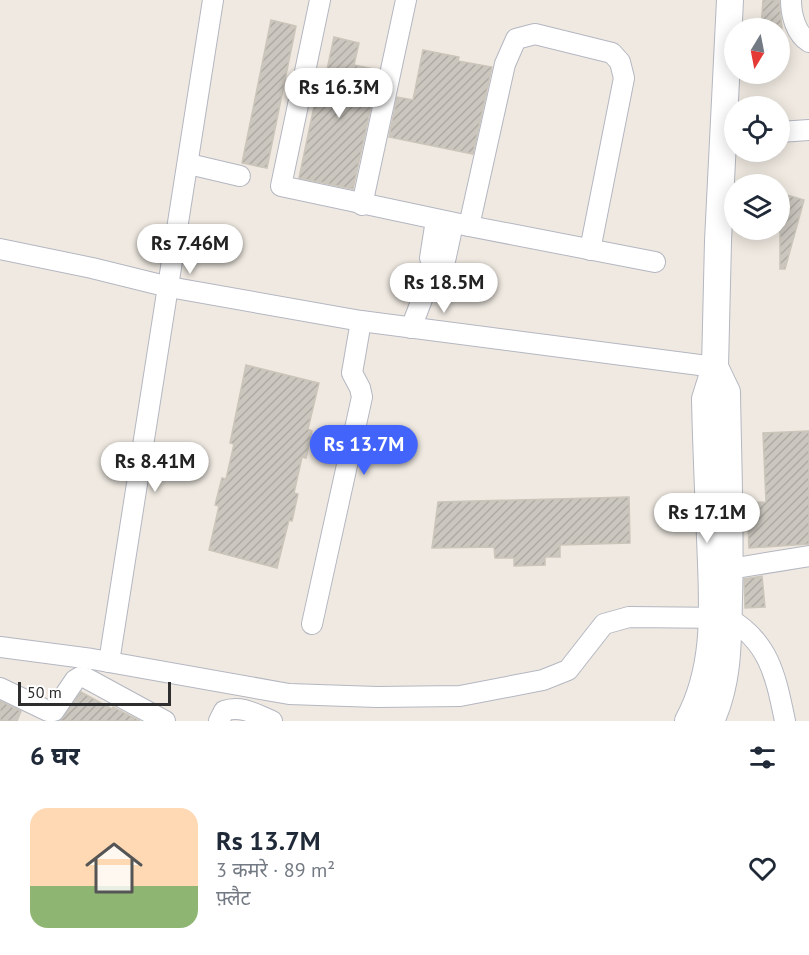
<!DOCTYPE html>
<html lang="hi">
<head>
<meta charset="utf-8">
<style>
  :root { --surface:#fff; --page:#f6f6f7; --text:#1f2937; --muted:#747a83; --line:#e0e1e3; --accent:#4264fb }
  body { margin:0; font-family:"PT Sans","Noto Sans Devanagari",sans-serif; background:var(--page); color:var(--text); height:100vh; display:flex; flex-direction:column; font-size:22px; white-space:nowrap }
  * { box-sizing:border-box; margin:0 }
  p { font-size:20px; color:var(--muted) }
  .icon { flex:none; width:33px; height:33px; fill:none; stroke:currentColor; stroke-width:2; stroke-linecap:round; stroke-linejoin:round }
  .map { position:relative; height:721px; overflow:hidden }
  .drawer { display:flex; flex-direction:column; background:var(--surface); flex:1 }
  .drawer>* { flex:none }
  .needle { width:39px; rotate:190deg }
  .buttons { position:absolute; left:724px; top:18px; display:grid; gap:12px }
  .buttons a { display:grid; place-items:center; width:66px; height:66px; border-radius:50%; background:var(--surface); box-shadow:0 3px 15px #0003; font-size:30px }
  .scale { position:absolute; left:18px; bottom:15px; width:153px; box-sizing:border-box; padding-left:6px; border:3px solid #2e2e2e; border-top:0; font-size:16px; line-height:21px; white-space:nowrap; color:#2e2e2e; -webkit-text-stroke:4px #fff; paint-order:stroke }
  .price { position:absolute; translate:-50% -51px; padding:0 14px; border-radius:21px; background:#fff; color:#222; font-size:20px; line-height:39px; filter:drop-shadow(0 2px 3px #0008) }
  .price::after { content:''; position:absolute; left:50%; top:36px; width:18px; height:14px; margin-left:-9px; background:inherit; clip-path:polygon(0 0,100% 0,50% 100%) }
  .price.active { background:var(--accent); color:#fff }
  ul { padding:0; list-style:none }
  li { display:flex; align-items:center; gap:18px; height:150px; padding:0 30px }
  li+li { border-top:2px solid var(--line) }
  li span { display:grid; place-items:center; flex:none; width:168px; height:120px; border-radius:18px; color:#555 }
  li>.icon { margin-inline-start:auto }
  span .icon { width:72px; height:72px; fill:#fffc; stroke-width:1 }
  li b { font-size:26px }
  h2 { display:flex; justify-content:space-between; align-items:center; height:72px; padding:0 30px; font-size:26px }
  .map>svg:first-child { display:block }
</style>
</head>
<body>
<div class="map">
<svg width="809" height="721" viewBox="0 0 809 721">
  <defs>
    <pattern id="building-hatch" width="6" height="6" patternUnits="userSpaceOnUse" patternTransform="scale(1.5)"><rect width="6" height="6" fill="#cbc7bf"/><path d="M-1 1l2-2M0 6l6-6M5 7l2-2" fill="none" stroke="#afaba4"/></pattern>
  </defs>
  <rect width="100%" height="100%" fill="#efe9e1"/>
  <!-- building -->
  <g fill="url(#building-hatch)" stroke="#cbc5ba" stroke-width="1.5">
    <path d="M763 0H779L782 28H761Z"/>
    <path d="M271 20 296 26 267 168 242 163Z"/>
    <path d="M334 37 359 43 354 65 379 70 353 189 299 178 320 78 325 79Z"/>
    <path d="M423 50 459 57 458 61 492 67 473 154 389 137 397 97 413 100Z"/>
    <path d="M780 193 804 200 785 269H780Z"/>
    <path d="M246 365 319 383 308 429 312 431 306 458 302 457 294 493 298 494 292 521 289 520 277 568 209 550 219 506 215 505 222 478 226 479 234 444 230 443Z"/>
    <path d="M809 431V544L749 548 747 503 766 502 763 433Z"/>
    <path d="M629 497 630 543 560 545V557H545V565L514 566V558H495L494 547 432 548 438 502Z"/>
    <path d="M762 576 765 607 745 608 744 579Z"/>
    <path d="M81 692 112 709 113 707 140 721H60Z"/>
    <path d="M0 701 21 711 17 721H0Z"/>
  </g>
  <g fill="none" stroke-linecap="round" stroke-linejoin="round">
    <!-- minor casing -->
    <g stroke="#b4b7c1" stroke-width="22">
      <g id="minor">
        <path d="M320 0 281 186 469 226 505 64 516 39 535 34 612 53 620 62 624 78 590 250"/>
        <path d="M791 0C791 15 796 34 809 42"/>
        <path d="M780 132 809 130"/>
        <path d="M189 164 240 176"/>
        <path d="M362 205 406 0"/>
        <path d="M436 220 430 258 436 271 445 261 453 224"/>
        <path d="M469 226 655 262"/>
        <path d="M0 249 92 268 169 287 361 321 715 367"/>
        <path d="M411 328 426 289 436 271"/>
        <path d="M730 569 809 556"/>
        <path d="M312 624 362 397 360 388 352 373 361 321"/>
        <path d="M0 647 92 659 289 694 377 697 460 696 543 680 568 670 604 624 629 617 728 618C770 642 776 678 785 721"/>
        <path d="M109 662 213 0"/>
        <path d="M0 688 48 711H54L75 680 80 677 86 678 165 721"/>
        <path d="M219 721 224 711C242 705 255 714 272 721"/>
      </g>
    </g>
    <!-- tertiary casing -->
    <g stroke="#b4b7c1" stroke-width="28">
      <g id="tertiary">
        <path d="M688 721C719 664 712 599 710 537 708 491 706 445 705 399L715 367 718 241 730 0"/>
        <path d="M711 721C729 682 728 641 729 599 731 530 728 461 727 392L715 367"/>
      </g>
    </g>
    <!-- minor -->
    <use href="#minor" stroke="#fff" stroke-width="20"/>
    <!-- tertiary -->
    <use href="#tertiary" stroke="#fff" stroke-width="26"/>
  </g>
</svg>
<div class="buttons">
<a><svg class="needle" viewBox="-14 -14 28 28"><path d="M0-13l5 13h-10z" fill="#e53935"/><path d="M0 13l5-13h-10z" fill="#747a83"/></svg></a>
<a><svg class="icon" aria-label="locate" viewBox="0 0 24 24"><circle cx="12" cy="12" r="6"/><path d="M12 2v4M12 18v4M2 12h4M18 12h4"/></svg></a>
<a><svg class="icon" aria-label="layers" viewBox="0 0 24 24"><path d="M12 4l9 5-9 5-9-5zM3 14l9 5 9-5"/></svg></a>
</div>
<div class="scale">50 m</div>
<b class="price" style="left:339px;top:119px">Rs 16.3M</b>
<b class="price" style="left:190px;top:275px">Rs 7.46M</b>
<b class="price" style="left:444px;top:314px">Rs 18.5M</b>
<b class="price active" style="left:364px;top:476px">Rs 13.7M</b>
<b class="price" style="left:155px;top:493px">Rs 8.41M</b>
<b class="price" style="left:707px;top:544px">Rs 17.1M</b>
</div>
<section class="drawer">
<h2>6 घर<svg class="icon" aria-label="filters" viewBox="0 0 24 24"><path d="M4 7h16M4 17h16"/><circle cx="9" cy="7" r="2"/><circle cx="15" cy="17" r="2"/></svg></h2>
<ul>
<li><span style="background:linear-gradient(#ffd9b3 65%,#8fb573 0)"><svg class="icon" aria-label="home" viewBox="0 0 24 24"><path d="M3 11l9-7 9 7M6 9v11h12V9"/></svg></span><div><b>Rs 13.7M</b><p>3 कमरे · 89 m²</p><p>फ़्लैट</p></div><svg class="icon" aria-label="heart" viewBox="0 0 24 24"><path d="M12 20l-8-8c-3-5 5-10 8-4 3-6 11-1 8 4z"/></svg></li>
</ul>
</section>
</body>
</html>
